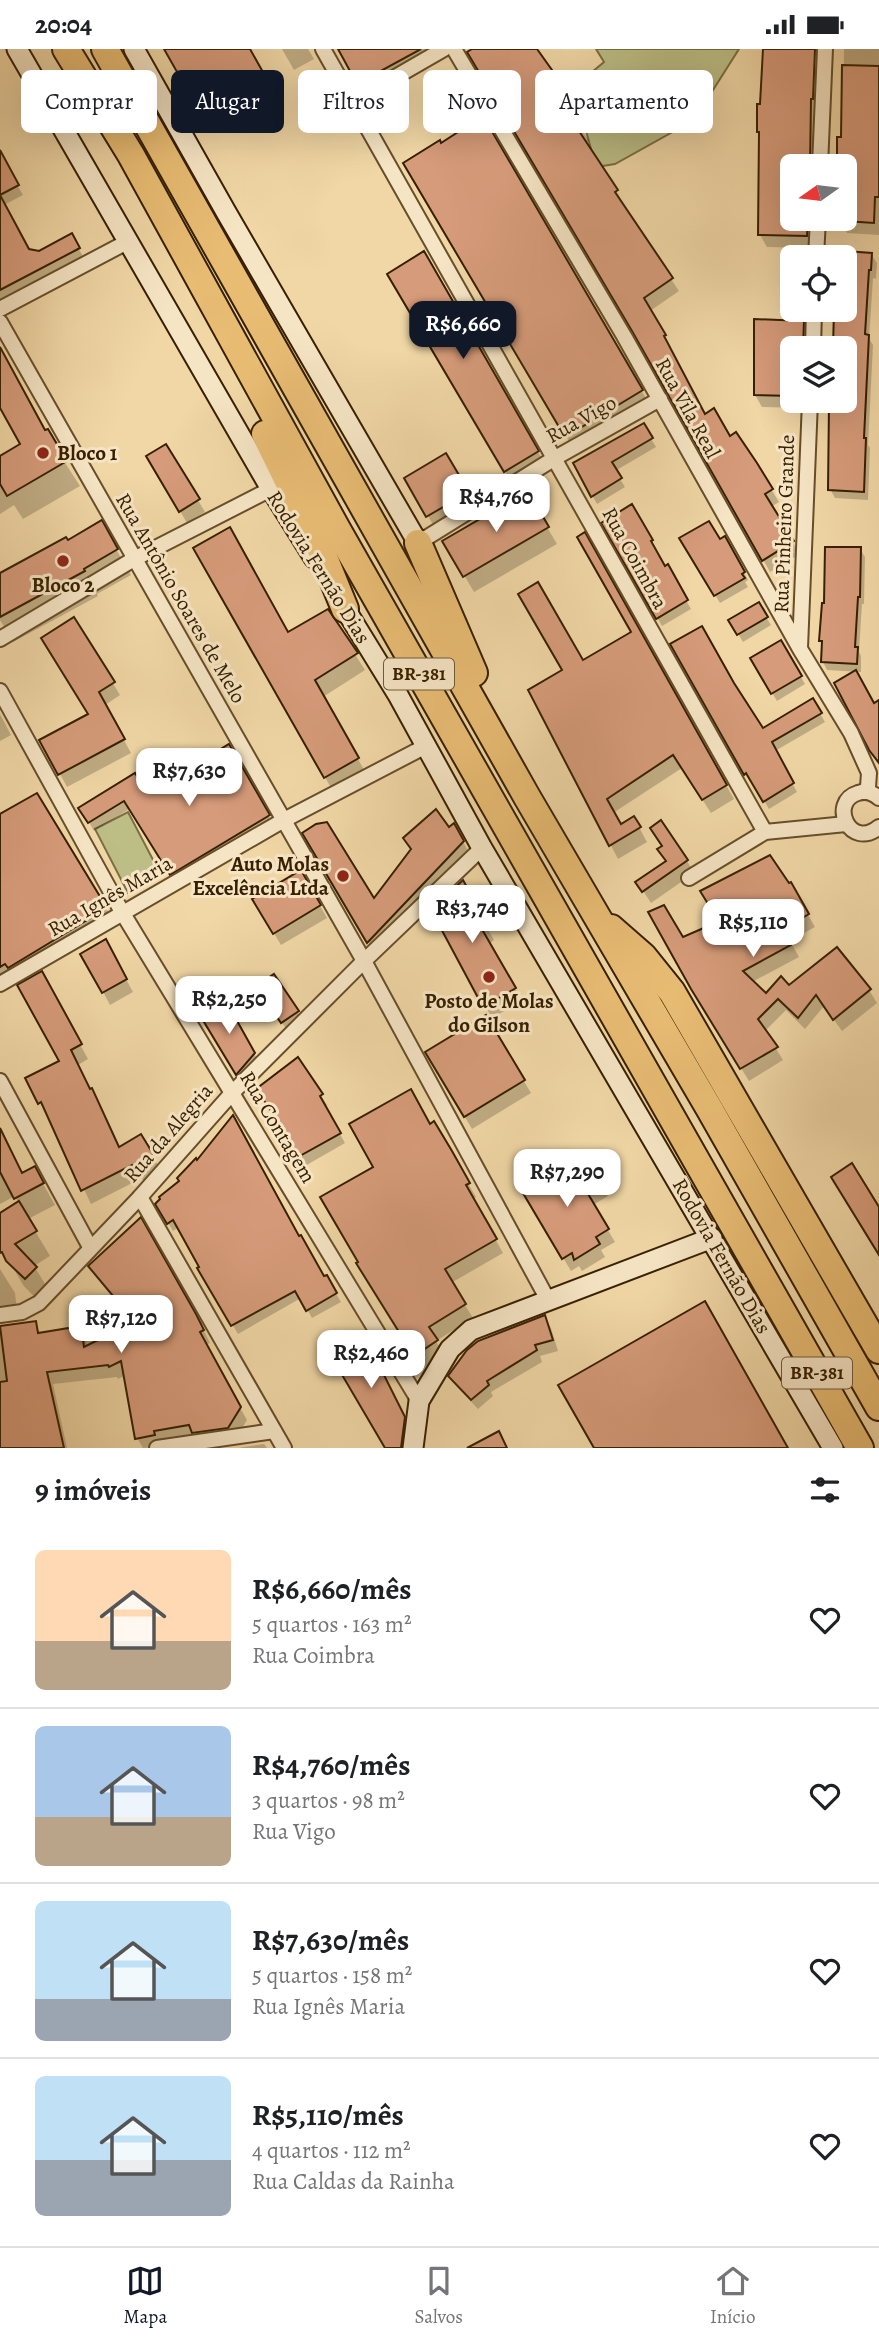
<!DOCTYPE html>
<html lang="pt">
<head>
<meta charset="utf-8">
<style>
  :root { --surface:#fff; --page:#f6f6f6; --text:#202124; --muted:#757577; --line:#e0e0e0; --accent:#111827 }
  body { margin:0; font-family:Alegreya,serif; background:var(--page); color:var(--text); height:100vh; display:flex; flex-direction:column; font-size:26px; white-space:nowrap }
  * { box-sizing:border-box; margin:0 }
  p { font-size:23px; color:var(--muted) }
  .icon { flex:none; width:38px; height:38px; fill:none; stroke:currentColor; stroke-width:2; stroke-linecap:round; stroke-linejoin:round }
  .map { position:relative; height:1399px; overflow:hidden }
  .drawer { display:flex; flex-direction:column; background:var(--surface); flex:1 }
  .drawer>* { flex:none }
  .top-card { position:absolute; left:21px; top:21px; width:838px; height:63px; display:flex; gap:14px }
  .needle { width:46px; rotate:256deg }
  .fabs { position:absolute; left:780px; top:105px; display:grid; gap:14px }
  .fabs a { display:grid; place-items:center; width:77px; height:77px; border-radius:10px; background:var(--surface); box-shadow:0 7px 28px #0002; font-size:35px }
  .price { position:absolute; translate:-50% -60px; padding:0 16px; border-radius:14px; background:#fff; color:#222; font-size:23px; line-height:46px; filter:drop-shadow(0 2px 4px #0008) }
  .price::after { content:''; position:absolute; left:50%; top:42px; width:21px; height:16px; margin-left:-10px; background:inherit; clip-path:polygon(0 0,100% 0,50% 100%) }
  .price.on { background:var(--accent); color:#fff }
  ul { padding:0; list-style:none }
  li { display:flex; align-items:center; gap:21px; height:175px; padding:0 35px }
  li+li { border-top:2px solid var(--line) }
  li span { display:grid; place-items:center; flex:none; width:196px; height:140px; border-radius:10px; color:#555 }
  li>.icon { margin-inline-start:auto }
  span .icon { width:84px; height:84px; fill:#fffc; stroke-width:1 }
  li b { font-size:30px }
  h2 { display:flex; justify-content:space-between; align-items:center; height:84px; padding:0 35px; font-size:30px }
  .chip { padding:0 24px; border-radius:10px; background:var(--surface); box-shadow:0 7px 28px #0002; font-size:24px; line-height:63px }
  .chip.on { background:var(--accent); color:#fff }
  .status { display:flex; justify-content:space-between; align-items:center; height:49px; padding:0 35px; background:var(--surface); direction:ltr }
  .status svg { height:19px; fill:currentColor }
  .dock { display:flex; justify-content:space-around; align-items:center; height:98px; border-top:2px solid var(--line); background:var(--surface); font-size:19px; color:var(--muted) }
  .dock a { display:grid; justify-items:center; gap:4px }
  .dock .on { color:var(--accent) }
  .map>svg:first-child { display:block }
</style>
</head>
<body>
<div class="status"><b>20:04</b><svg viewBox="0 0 49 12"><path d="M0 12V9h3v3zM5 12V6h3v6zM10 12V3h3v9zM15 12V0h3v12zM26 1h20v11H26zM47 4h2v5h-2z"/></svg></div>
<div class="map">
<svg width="879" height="1399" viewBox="0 0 879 1399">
  <rect width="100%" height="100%" fill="#f1d7a6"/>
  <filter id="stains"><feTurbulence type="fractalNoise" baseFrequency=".00286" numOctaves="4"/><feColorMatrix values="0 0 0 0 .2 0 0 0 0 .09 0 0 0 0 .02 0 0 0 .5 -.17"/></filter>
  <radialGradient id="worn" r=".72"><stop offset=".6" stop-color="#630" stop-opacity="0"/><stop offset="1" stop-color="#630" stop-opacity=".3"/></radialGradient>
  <!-- green -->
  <g fill="#bcbe85" stroke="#7a6f42" stroke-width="2">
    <path d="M596 0H739L694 71 615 115 596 118 574 38 604 13Z"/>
    <path d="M128 763 161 826 128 844 95 780Z"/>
  </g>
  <!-- shadow -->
  <g fill="#0003">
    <path d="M165 0H247L274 46 211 79Z"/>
    <path d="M282 0H308L314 10 294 21Z"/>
    <path d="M339 0H438L365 46Z"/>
    <path d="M471 0H535L557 34 552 38 582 81 589 92 585 95 616 142 623 154 621 155 679 242 650 262 671 298 669 300 705 367 756 415 779 453 771 458 800 505 770 523 638 288Z"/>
    <path d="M764 0H821L817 117H793V170H819L814 199 767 198 760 186 761 87 758 82Z"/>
    <path d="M844 0H879V186L847 184 840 172V170H845V117H838L839 89H843Z"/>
    <path d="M482 70 650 356 574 401 405 114 441 96Z"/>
    <path d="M0 107 23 146 4 156 28 200 39 204 71 187 84 209 0 253Z"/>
    <path d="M424 204 545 415 512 434 389 225Z"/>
    <path d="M838 204 871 205 877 214 876 230 873 229 869 290 873 296 868 396 870 399 868 451 835 449 830 440 832 352H845V299H836L835 277 832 270V261H845V208H838Z"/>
    <path d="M803 273 810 286V299H793V352H813L809 359 762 358 755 346Z"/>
    <path d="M0 301 45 383 80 437 23 470 14 456 0 465V410L22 396 0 355Z"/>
    <path d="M643 377 656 398 615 422 625 438 597 455 575 415Z"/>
    <path d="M166 398 205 463 187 474 149 408Z"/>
    <path d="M446 407 474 456 435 479 406 430Z"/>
    <path d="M527 444 557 495 474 543 444 492Z"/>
    <path d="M632 458 656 500 654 501 665 519 667 518 691 560 662 577 604 474Z"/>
    <path d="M101 474 131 526 97 545 98 547 13 593 0 571V526Z"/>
    <path d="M584 486 734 750 711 764 682 719 613 764 621 778 634 769 647 793 618 810 530 641 633 583Z"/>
    <path d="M725 489 748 531 745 533 748 538 720 554 681 490 719 492Z"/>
    <path d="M195 500 288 585 327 562 365 621 323 648 367 726 334 744Z"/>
    <path d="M860 500 865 508 864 555H862L859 603 861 607V623L827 621 823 613 824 596 821 592Z"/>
    <path d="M758 555 771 576 743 593 730 571Z"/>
    <path d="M74 570 120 646 105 656 131 704 67 738 42 692 90 666Z"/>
    <path d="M780 593 805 635 777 652 752 610Z"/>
    <path d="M672 596 734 636 762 681 812 651 825 673 775 702 797 743 769 760 752 731 750 733Z"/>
    <path d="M0 665 11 686 0 692Z"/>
    <path d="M229 697 273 775 177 833 131 759 94 782 81 759 151 745Z"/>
    <path d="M37 747 112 869 0 930V767Z"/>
    <path d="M454 777 471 807 377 907 304 784 374 852 412 802 405 790 449 781Z"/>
    <path d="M687 812 694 824 651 854 638 834 667 813Z"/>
    <path d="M301 824 327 869 281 896 254 851Z"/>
    <path d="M462 834 494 891 489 895 522 952 492 969 433 862Z"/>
    <path d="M790 835 815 878 790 892 799 908 752 933 766 946 789 939 837 900 869 941 877 954 842 982 824 957 805 980 786 961 765 982 783 1011 749 1032 700 952 682 890Z"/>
    <path d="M105 892 133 943 110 956 83 905Z"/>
    <path d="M41 924 88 1010 78 1016 100 1056 119 1100 154 1109 162 1123 144 1134 142 1129 91 1155 50 1068 48 1069 27 1029 61 1013Z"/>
    <path d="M274 928 302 971 287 981 263 946Z"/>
    <path d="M226 955 259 1013 242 1032 203 968Z"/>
    <path d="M485 968 531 1044 472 1080 427 1004Z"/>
    <path d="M297 1011 327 1056 325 1058 345 1094 305 1117 286 1084Z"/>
    <path d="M430 1077 450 1103 476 1148 473 1150 503 1204 451 1234 473 1269 436 1292 444 1306 423 1319 366 1228 375 1119Z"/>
    <path d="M0 1091 6 1095 23 1125 34 1119 55 1156 28 1170 50 1207 34 1217 50 1243 40 1254 23 1236 0 1196V1166L19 1155 15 1147 0 1155Z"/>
    <path d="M595 1125 608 1147 593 1156 615 1193 601 1201 605 1208 582 1222 579 1217 571 1222 522 1139 580 1134Z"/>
    <path d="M157 1155 299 1189 323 1230 326 1228 341 1253 312 1269 301 1249 238 1285 200 1220 201 1219 179 1178 173 1182Z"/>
    <path d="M90 1217 203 1280 210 1294 205 1296 247 1371 235 1391 143 1399 137 1389 126 1326 118 1330 117 1328 53 1335 67 1399H0V1279L35 1274 41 1286 80 1279 88 1298 128 1277 124 1262 97 1229Z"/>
    <path d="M0 1220 15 1244 17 1262 0 1259Z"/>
    <path d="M545 1268 551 1279 558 1302 540 1307 542 1313 491 1343 493 1347 478 1360 457 1338 450 1327Z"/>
    <path d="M373 1311 381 1321 410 1381 408 1399H387Z"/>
    <path d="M264 1395 267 1399H238Z"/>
  </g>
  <!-- building -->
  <g fill="#d69b7a" stroke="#372000" stroke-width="2">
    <path d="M164 0H250L268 32 202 67Z"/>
    <path d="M338 0H421L357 35Z"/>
    <path d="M472 0H537L552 21 545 26 583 80 579 82 618 141 615 143 673 229 644 249 666 286 664 287 705 365 714 359 730 387 736 383 757 414 773 440 765 445 794 492 762 512 632 282 467 3Z"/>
    <path d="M763 0H815L813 50H811L810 117H793V170H808L807 187 758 186 759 83H757V55H760Z"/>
    <path d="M842 16 879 17V148H875L874 174 845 172V116H837V88H841Z"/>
    <path d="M483 67 643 341 565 388 403 114 440 91 441 94Z"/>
    <path d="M0 101 19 136 0 146 29 200 39 202 72 184 80 199 0 241Z"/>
    <path d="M424 202 539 402 504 423 387 225Z"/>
    <path d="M845 202 872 204 871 221H869L865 285 869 286 864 389H866L864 443 828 441 829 355 845 356V299H833L834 261H845Z"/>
    <path d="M754 270 804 272 803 299H793V347L754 346Z"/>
    <path d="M0 298 45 381 48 380 67 412 7 447 0 435V407L20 395 0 359Z"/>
    <path d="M644 374 653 389 612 413 622 429 591 448 573 414Z"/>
    <path d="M166 395 200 450 179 463 146 407Z"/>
    <path d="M446 404 469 443 426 468 404 429Z"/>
    <path d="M528 442 549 478 463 528 442 492Z"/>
    <path d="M632 455 653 491 651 492 665 517 668 515 688 551 656 570 601 474Z"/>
    <path d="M102 471 118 500 84 520 85 522 0 568V524L66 488 68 491Z"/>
    <path d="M709 472 720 490 725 487 745 523 742 525 745 529 714 547 679 489Z"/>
    <path d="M230 478 288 583 328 560 358 604 315 631 359 709 324 729 193 499Z"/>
    <path d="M585 483 727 736 702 751 673 706 607 750 621 775 634 767 641 778 609 797 528 641 562 621 518 545 538 533 583 611 631 583 577 488Z"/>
    <path d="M825 498H861L860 548H858L855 598H858L857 615 821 613 822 592H819L822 554H824Z"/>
    <path d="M759 553 768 568 737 586 728 571Z"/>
    <path d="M74 568 115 633 99 643 125 690 58 726 39 691 88 665 41 589Z"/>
    <path d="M702 577 734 634 763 679 813 649 822 664 772 693 794 734 763 753 746 724 744 726 670 595Z"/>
    <path d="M781 591 802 627 771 645 750 609Z"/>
    <path d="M856 621 874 654 879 651V714L869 701 834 634Z"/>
    <path d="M229 695 270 766 170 826 124 752 88 774 78 759 135 724 146 742 150 740 152 742Z"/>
    <path d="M37 744 107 859 8 919 5 915 0 918V765Z"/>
    <path d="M436 760 449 778 454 774 464 792 367 894 302 784 316 775 327 773 374 849 411 800 403 789Z"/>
    <path d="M661 771 688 811 642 843 635 833 666 812 657 800 662 797 650 779Z"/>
    <path d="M770 806 789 834 791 833 809 865 784 880 791 891V896L743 922 766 944 781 927 789 936 837 898 871 940 833 971 816 946 798 969 778 950 758 970 778 998 740 1020 691 940 648 863 664 856 683 888 706 878 718 871 700 842Z"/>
    <path d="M301 821 321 856 273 885 252 850Z"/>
    <path d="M463 831 489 878 483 882 516 939 483 958 431 861Z"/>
    <path d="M106 890 127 930 102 944 80 905Z"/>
    <path d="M42 922 82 995 71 1001 90 1040 92 1039 119 1098 141 1085 155 1108 135 1120 132 1116 81 1142 41 1053 38 1055 25 1029 59 1012 17 936Z"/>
    <path d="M274 925 299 962 281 974 256 937Z"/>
    <path d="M226 952 255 1004 236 1026 201 968Z"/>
    <path d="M486 966 525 1031 464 1068 425 1003Z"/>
    <path d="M298 1008 323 1045 320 1047 341 1084 298 1108 280 1075 256 1040Z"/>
    <path d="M411 1040 430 1075 434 1072 452 1102 470 1134 466 1136 497 1190 445 1220 466 1255 429 1278 438 1291 414 1307 356 1214 358 1213 320 1148 373 1118 349 1075Z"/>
    <path d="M233 1066 299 1187 301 1186 324 1227 327 1226 337 1244 306 1262 295 1242 231 1277 197 1219 199 1218 173 1171 167 1175 155 1155 160 1150 159 1148 179 1132 177 1129 196 1109 197 1111Z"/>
    <path d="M0 1079 22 1124 35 1117 44 1134 14 1150 0 1123Z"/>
    <path d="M568 1110 581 1131 596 1122 603 1134 587 1143 609 1180 596 1188 600 1195 574 1211 572 1204 562 1210 520 1139Z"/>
    <path d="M852 1114 879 1158V1206L831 1128Z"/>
    <path d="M19 1152 37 1182 15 1195 37 1218 25 1230 6 1212 2 1203 0 1204V1164Z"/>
    <path d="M141 1168 196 1265 204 1281 200 1283 241 1358 228 1379 192 1384 189 1376 154 1382 155 1386 135 1390 121 1312 109 1318 108 1316 47 1323 64 1399H0V1333L7 1332 0 1277 36 1272 38 1284 81 1277 84 1298 126 1277 119 1263 124 1260 88 1217Z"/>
    <path d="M705 1252 788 1399H594L558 1336Z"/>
    <path d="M545 1266 553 1291 535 1296 537 1301 487 1332 489 1336 471 1351 448 1327 467 1301 478 1292Z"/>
    <path d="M360 1285 373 1309 375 1308 405 1368 401 1399H385L328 1302Z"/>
    <path d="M499 1382 507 1399H467Z"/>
  </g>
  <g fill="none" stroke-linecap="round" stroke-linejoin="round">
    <!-- street casing -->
    <g stroke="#664e2a" stroke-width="18">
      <g id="street">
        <path d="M323 0 765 783"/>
        <path d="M454 0 624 287 800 600 851 684 869 724 868 738 864 743"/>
        <path d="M352 53 444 0"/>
        <path d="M820 117 825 0"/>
        <path d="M816 208 818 170"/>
        <path d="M0 260 129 192"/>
        <path d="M0 273 364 912 548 1251"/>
        <path d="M813 299 814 261"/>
        <path d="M418 494 555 409 660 350"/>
        <path d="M0 590 134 510 271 440"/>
        <path d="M800 599 810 352"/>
        <path d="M0 642 122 863 419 1352"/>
        <path d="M879 749C873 744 866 741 858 744 828 753 850 802 879 778"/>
        <path d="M689 829 765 783 846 775"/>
        <path d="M0 935 284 771 426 697"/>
        <path d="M0 1032 90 1198"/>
        <path d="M140 1148 284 1399"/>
        <path d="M0 1266 22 1263 39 1254 140 1148 233 1043 364 912 482 799"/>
        <path d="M157 1399 274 1382"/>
      </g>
    </g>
    <!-- secondary casing -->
    <g stroke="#372000" stroke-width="23">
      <g id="secondary">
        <path d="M17 0 271 440 314 509"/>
        <path d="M134 0 226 163 418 494"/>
        <path d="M339 550 398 646 482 799 833 1399"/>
        <path d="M413 1399 419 1352 450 1300 471 1281 712 1189"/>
      </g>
    </g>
    <!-- highway casing -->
    <g stroke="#372000" stroke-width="30">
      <g id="highway">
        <path d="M66 0 131 106 337 480 860 1399"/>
        <path d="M105 0 527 748 709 1059 879 1358"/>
        <path d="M265 385 317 491 345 560"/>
        <path d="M418 494 474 624"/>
        <path d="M611 879 643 907 672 943 879 1301"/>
      </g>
    </g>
    <!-- street -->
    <use href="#street" stroke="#f6e5c5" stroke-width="14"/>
    <!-- secondary -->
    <use href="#secondary" stroke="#f6e5c5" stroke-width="19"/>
    <!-- highway -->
    <use href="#highway" stroke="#e8bc73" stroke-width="26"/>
  </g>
  <!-- markers -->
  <g fill="#8f2418" stroke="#f6e5c5" stroke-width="2.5">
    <circle cx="43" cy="404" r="7"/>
    <circle cx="63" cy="512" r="7"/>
    <circle cx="343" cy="827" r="7"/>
    <circle cx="489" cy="928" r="7"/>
  </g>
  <g text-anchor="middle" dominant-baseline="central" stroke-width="6" stroke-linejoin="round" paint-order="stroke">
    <!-- shield labels -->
    <g fill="#f6e5c5" stroke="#705b3b" stroke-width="2">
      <rect x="384" y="609.5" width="70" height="31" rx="5"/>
      <rect x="782" y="1308.5" width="70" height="31" rx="5"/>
    </g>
    <g font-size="19" font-weight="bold" fill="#372000">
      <text x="419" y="625">BR-381</text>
      <text x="817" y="1324">BR-381</text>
    </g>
    <!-- street labels -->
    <g font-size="21" fill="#372000" stroke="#f6e5c5">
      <text transform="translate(688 359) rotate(61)">Rua Vila Real</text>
      <text transform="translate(581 370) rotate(-29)">Rua Vigo</text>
      <text transform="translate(784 475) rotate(-88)">Rua Pinheiro Grande</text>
      <text transform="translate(635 509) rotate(61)">Rua Coimbra</text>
      <text transform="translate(319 518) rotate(58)">Rodovia Fernão Dias</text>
      <text transform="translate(181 549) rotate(60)">Rua Antônio Soares de Melo</text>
      <text transform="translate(110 847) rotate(-30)">Rua Ignês Maria</text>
      <text transform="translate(278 1078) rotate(59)">Rua Contagem</text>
      <text transform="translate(168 1084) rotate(-49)">Rua da Alegria</text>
      <text transform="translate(722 1207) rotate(60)">Rodovia Fernão Dias</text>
    </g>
    <!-- poi labels -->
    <g font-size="21" font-weight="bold" fill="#372000" stroke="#f6e5c5">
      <text x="57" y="404" text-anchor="start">Bloco 1</text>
      <text x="63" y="536">Bloco 2</text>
      <text x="329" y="815" text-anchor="end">Auto Molas<tspan x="329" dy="24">Excelência Ltda</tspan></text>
      <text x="489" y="952">Posto de Molas<tspan x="489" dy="24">do Gilson</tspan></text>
    </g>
  </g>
  <rect width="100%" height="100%" filter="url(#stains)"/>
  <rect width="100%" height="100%" fill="url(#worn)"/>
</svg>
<div class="fabs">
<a><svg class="needle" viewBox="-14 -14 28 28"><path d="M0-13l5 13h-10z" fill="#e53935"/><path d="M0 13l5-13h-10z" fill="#757577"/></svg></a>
<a><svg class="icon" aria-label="locate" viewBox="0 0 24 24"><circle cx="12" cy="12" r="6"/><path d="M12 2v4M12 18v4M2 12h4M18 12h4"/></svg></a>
<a><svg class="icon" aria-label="layers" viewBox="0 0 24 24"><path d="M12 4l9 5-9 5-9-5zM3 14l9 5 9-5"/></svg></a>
</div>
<b class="price on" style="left:463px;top:312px">R$6,660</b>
<b class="price" style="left:496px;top:485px">R$4,760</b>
<b class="price" style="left:189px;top:759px">R$7,630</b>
<b class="price" style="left:472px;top:896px">R$3,740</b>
<b class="price" style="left:753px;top:910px">R$5,110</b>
<b class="price" style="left:229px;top:987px">R$2,250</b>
<b class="price" style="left:567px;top:1160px">R$7,290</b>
<b class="price" style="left:121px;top:1306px">R$7,120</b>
<b class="price" style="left:371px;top:1341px">R$2,460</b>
<div class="top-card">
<a class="chip">Comprar</a>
<a class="chip on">Alugar</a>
<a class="chip">Filtros</a>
<a class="chip">Novo</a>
<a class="chip">Apartamento</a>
</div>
</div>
<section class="drawer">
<h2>9 imóveis<svg class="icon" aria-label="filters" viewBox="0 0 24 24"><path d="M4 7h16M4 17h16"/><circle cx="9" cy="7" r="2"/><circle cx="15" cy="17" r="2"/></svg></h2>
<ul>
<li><span style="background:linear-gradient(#ffd9b3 65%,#b9a48a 0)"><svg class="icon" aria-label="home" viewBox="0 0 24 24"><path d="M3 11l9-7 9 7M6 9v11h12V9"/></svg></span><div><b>R$6,660/mês</b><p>5 quartos · 163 m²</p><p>Rua Coimbra</p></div><svg class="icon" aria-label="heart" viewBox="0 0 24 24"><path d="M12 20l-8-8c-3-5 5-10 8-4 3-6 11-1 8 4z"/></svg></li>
<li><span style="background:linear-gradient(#a9c7e8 65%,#b9a48a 0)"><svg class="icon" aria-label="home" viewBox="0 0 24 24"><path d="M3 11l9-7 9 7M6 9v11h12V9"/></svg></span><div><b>R$4,760/mês</b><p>3 quartos · 98 m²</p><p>Rua Vigo</p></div><svg class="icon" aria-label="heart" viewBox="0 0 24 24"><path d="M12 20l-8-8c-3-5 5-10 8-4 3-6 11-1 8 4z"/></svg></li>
<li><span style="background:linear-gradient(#bfe0f5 70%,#9aa5b1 0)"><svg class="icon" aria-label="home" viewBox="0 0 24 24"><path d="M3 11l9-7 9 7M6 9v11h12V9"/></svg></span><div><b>R$7,630/mês</b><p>5 quartos · 158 m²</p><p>Rua Ignês Maria</p></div><svg class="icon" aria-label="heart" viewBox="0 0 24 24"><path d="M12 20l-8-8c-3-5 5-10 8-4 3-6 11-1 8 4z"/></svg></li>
<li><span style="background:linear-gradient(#bfe0f5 60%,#9aa5b1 0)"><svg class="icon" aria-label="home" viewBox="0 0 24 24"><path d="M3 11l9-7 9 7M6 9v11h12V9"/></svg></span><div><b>R$5,110/mês</b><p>4 quartos · 112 m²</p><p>Rua Caldas da Rainha</p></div><svg class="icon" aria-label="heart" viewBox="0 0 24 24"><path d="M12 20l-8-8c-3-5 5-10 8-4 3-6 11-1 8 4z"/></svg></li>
</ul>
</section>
<nav class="dock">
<a class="on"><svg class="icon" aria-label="map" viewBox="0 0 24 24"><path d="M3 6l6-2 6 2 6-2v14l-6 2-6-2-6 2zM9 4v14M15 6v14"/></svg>Mapa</a>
<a><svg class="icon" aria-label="saved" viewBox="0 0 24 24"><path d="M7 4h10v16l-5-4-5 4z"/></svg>Salvos</a>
<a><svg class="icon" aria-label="home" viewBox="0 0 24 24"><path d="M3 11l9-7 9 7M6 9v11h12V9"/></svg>Início</a>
</nav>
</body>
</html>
